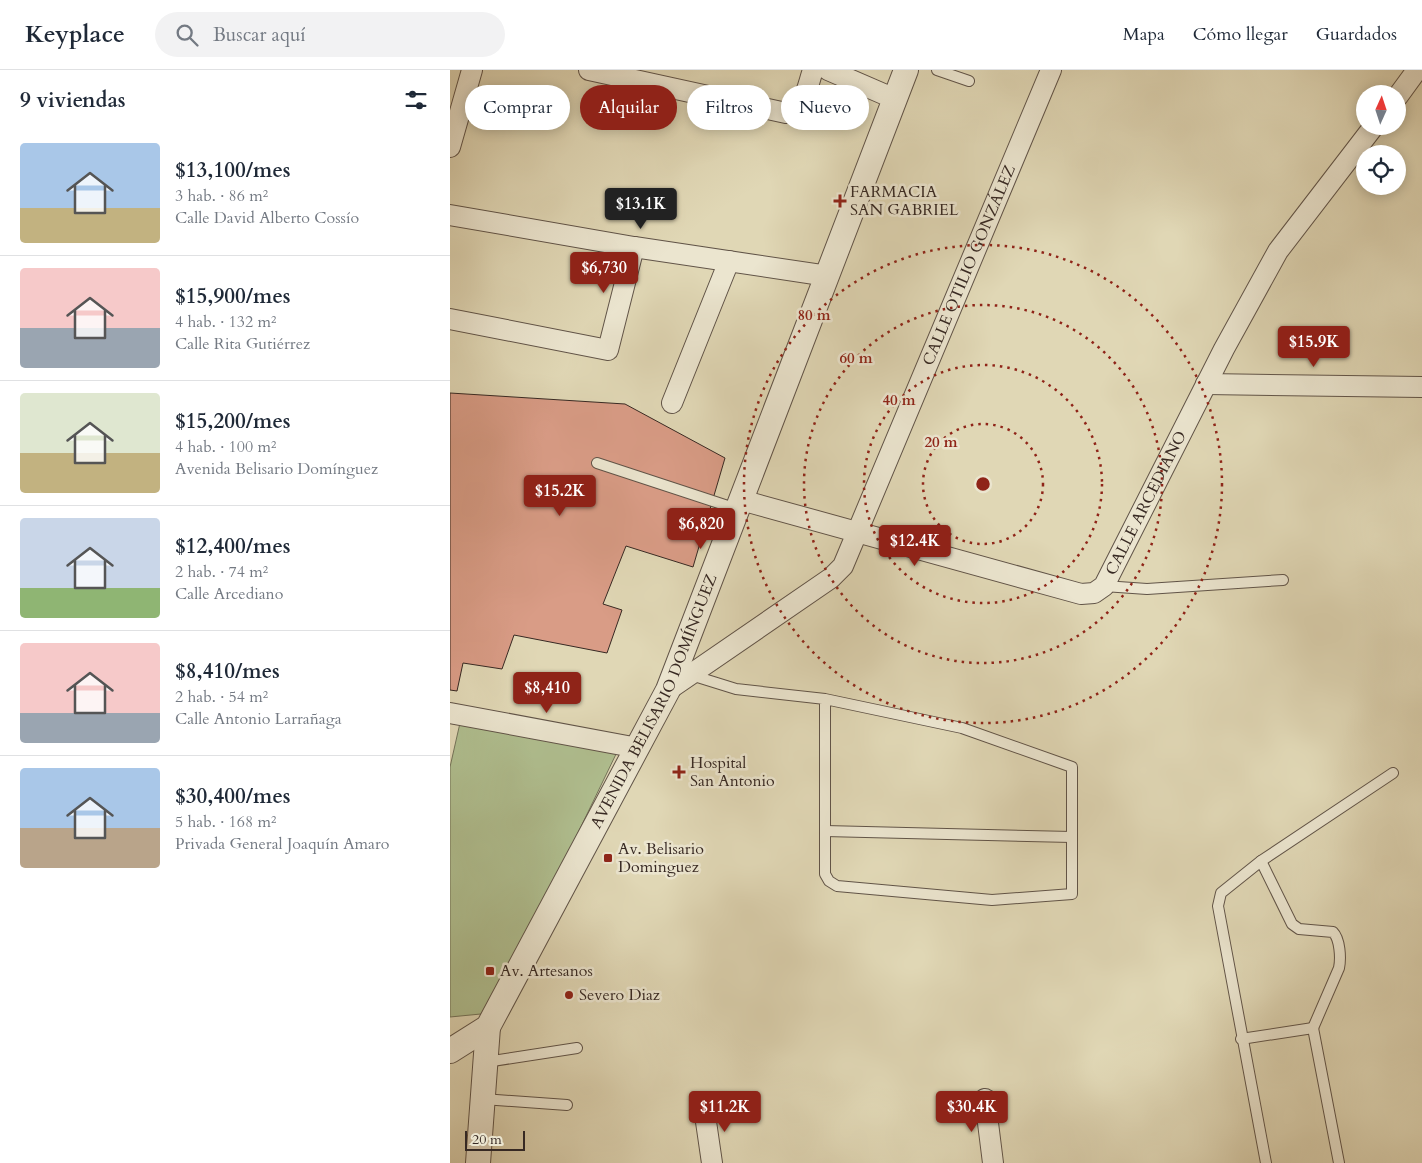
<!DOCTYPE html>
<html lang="es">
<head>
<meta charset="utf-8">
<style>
  :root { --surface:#fff; --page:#f2f2f3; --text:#1f2937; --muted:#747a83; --line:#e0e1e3; --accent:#8f2418 }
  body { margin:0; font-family:Cardo,serif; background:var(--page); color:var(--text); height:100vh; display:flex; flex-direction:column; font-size:19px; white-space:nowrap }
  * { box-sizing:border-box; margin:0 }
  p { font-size:16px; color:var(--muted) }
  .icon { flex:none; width:28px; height:28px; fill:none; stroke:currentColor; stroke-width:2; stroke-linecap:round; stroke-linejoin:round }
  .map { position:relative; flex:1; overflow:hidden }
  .panel { display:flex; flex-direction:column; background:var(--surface); width:450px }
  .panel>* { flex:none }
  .hud { position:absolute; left:15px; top:15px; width:475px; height:45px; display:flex; gap:10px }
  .needle { width:32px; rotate:3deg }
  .controls { position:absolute; left:906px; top:15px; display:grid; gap:10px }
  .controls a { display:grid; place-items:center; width:50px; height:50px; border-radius:50%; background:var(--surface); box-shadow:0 2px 12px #0003; font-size:25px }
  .scale { position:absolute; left:15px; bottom:12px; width:60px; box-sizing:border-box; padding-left:5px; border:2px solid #372923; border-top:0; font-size:14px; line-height:18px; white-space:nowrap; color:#372923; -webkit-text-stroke:4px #ebe5cf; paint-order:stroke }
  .price { position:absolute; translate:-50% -42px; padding:0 11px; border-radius:5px; background:var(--accent); color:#fff; font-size:16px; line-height:32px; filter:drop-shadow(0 1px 2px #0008) }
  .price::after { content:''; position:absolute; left:50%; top:30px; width:15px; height:11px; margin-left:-8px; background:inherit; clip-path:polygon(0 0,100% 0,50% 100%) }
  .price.selected { background:#222; color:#fff }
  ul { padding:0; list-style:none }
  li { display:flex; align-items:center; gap:15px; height:125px; padding:0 20px }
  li+li { border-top:1px solid var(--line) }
  li span { display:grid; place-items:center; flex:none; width:140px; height:100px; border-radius:5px; color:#555 }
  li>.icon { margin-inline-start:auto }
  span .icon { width:60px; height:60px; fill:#fffc; stroke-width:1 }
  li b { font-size:21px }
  h2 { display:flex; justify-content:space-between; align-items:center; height:60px; padding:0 20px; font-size:21px }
  .chip { padding:0 18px; border-radius:22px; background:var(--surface); box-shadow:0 2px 12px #0003; font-size:18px; line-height:45px }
  .chip.selected { background:var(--accent); color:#fff }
  header { display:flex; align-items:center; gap:30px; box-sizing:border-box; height:70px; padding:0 25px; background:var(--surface); border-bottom:1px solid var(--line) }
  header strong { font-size:24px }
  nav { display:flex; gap:28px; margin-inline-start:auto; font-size:18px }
  .search { width:350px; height:45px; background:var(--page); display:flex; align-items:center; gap:12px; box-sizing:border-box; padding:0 18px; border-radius:28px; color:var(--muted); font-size:19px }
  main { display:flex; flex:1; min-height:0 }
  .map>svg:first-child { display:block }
</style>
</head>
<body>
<header>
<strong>Keyplace</strong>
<div class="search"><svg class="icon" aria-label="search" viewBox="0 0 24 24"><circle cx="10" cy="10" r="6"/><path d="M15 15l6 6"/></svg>Buscar aquí</div>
<nav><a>Mapa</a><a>Cómo llegar</a><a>Guardados</a></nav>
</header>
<main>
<section class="panel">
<h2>9 viviendas<svg class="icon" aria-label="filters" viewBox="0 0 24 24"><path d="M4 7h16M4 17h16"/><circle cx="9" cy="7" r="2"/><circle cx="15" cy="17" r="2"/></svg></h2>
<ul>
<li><span style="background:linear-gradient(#a9c7e8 65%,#c2b280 0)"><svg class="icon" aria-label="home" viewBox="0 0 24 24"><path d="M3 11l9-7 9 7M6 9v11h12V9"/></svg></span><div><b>$13,100/mes</b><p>3 hab. · 86 m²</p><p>Calle David Alberto Cossío</p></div></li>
<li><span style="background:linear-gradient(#f6c9c9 60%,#9aa5b1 0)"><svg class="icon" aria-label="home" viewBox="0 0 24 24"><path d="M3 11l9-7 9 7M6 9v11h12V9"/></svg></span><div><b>$15,900/mes</b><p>4 hab. · 132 m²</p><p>Calle Rita Gutiérrez</p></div></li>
<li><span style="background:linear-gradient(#dfe7d0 60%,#c2b280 0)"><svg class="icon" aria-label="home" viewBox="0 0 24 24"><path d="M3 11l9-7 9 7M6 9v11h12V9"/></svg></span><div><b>$15,200/mes</b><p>4 hab. · 100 m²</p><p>Avenida Belisario Domínguez</p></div></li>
<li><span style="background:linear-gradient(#c9d6e8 70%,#8fb573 0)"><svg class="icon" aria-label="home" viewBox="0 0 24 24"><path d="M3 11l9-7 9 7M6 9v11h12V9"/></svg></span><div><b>$12,400/mes</b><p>2 hab. · 74 m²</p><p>Calle Arcediano</p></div></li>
<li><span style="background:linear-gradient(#f6c9c9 70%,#9aa5b1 0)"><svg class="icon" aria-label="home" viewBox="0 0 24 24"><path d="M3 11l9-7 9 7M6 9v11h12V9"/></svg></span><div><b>$8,410/mes</b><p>2 hab. · 54 m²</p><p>Calle Antonio Larrañaga</p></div></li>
<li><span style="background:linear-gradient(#a9c7e8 60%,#b9a48a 0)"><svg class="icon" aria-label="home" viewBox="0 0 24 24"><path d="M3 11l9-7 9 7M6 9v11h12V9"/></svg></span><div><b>$30,400/mes</b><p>5 hab. · 168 m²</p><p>Privada General Joaquín Amaro</p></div></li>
</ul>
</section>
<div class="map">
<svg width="972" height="1093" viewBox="0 0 972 1093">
  <rect width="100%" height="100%" fill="#e0d7b5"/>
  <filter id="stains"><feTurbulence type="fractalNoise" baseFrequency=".004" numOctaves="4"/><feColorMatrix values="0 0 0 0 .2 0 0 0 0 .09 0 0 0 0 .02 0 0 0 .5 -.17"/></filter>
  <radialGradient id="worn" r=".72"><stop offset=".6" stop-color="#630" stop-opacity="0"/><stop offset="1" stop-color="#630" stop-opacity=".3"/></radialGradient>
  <!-- green -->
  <path fill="#b0bf90" stroke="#74745a" d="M10 653 168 680 41 943 0 947V697Z"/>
  <!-- building -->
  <path fill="#d99c86" stroke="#372923" d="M0 323 175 334 275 388 243 497 176 476 153 534 172 540 157 583 64 565 52 599 13 593 7 621 0 620Z"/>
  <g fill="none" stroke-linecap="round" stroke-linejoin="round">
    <!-- service casing -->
    <g stroke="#615448" stroke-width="12">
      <g id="service">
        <path d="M487 0 519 11"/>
        <path d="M147 393 287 439"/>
        <path d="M654 516 697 519 833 510"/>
        <path d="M241 605 286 619 375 629 512 658 622 697V824L542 830 387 816 379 811 375 804V629"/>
        <path d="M375 761 622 767"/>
        <path d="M811 791 842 854 849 859 883 862C890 869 891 888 889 898L863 958"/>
        <path d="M791 969 863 958 889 1093"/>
        <path d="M36 992 127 978"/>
        <path d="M33 1029 117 1035"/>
        <path d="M816 1093 768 836 771 823 811 791 943 703"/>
      </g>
    </g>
    <!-- minor casing -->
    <g stroke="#615448" stroke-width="22">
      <g id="minor">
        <path d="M139 0 336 43C355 39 357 17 363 0"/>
        <path d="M378 0 445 29"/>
        <path d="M948 26 967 0"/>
        <path d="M0 77 22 0"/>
        <path d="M0 145 184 177 378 206"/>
        <path d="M0 249 158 280 184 177"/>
        <path d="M756 314 972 317"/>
        <path d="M222 333 279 191"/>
        <path id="s1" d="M291 430 631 524 644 523 654 516 774 279 828 181 924 56"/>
        <path id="s2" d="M218 620 381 508 393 496 601 0"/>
        <path d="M0 643 188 678"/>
        <path d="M535 1029 543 1093"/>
        <path d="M254 1038 262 1093"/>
      </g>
    </g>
    <!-- tertiary casing -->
    <g stroke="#615448" stroke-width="26">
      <g id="tertiary">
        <path id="s3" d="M0 981 38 957 218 620 456 0"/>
        <path d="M28 1093 38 957"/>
      </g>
    </g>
    <!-- service -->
    <use href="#service" stroke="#ebe5cf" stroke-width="10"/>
    <!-- minor -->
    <use href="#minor" stroke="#ebe5cf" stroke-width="20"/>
    <!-- tertiary -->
    <use href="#tertiary" stroke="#ebe5cf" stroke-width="24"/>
  </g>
  <!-- distance rings -->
  <g fill="none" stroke="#8f2418" stroke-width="2.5" stroke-dasharray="2.5 5">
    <circle cx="533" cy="414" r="60"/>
    <circle cx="533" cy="414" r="119"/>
    <circle cx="533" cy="414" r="179"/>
    <circle cx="533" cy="414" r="239"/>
  </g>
  <!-- markers -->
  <g fill="#8f2418" stroke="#ebe5cf" stroke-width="2">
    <path d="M387.5 123.5h5v5h5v5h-5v5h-5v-5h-5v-5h5z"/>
    <path d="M226.5 694.5h5v5h5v5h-5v5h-5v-5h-5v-5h5z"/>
    <rect x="153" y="783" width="10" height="10" rx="2.5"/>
    <rect x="35" y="896" width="10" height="10" rx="2.5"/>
    <circle cx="119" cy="925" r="5"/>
  </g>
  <g text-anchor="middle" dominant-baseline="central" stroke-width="5" stroke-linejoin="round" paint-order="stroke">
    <!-- poi labels -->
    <g font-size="16" fill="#372923" stroke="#ebe5cf" text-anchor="start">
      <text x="400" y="122">FARMACIA<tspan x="400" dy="18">SAN GABRIEL</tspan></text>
      <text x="240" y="693">Hospital<tspan x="240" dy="18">San Antonio</tspan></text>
      <text x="168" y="779">Av. Belisario<tspan x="168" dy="18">Dominguez</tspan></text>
      <text x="50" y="901">Av. Artesanos</text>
      <text x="129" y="925">Severo Diaz</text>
    </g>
    <!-- street labels -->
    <g font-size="16" fill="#372923" stroke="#ebe5cf">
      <text stroke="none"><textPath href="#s2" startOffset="541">CALLE OTILIO GONZÁLEZ</textPath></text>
      <text stroke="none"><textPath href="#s1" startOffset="471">CALLE ARCEDIANO</textPath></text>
      <text stroke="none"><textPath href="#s3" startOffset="411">AVENIDA BELISARIO DOMÍNGUEZ</textPath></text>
    </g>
  </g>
  <circle cx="533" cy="414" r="8" fill="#8f2418" stroke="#ebe5cf" stroke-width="2.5"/>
  <g font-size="15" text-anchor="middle" font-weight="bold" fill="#8f2418" stroke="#ebe5cf" stroke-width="5" stroke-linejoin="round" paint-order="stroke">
    <text x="364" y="250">80 m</text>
    <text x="406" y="293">60 m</text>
    <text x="449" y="335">40 m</text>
    <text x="491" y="377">20 m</text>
  </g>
  <rect width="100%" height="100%" filter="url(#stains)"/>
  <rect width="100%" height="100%" fill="url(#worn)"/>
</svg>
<div class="controls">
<a><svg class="needle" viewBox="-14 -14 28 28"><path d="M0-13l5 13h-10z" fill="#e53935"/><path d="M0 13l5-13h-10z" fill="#747a83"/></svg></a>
<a><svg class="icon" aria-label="locate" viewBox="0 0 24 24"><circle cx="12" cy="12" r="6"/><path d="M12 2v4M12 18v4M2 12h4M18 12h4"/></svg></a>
</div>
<div class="scale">20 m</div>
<b class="price selected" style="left:191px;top:160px">$13.1K</b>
<b class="price" style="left:154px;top:224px">$6,730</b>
<b class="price" style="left:864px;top:298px">$15.9K</b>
<b class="price" style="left:110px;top:447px">$15.2K</b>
<b class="price" style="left:251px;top:480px">$6,820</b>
<b class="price" style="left:465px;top:497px">$12.4K</b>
<b class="price" style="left:97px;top:644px">$8,410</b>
<b class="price" style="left:275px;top:1063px">$11.2K</b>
<b class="price" style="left:522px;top:1063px">$30.4K</b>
<div class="hud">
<a class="chip">Comprar</a>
<a class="chip selected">Alquilar</a>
<a class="chip">Filtros</a>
<a class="chip">Nuevo</a>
</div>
</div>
</main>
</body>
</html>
